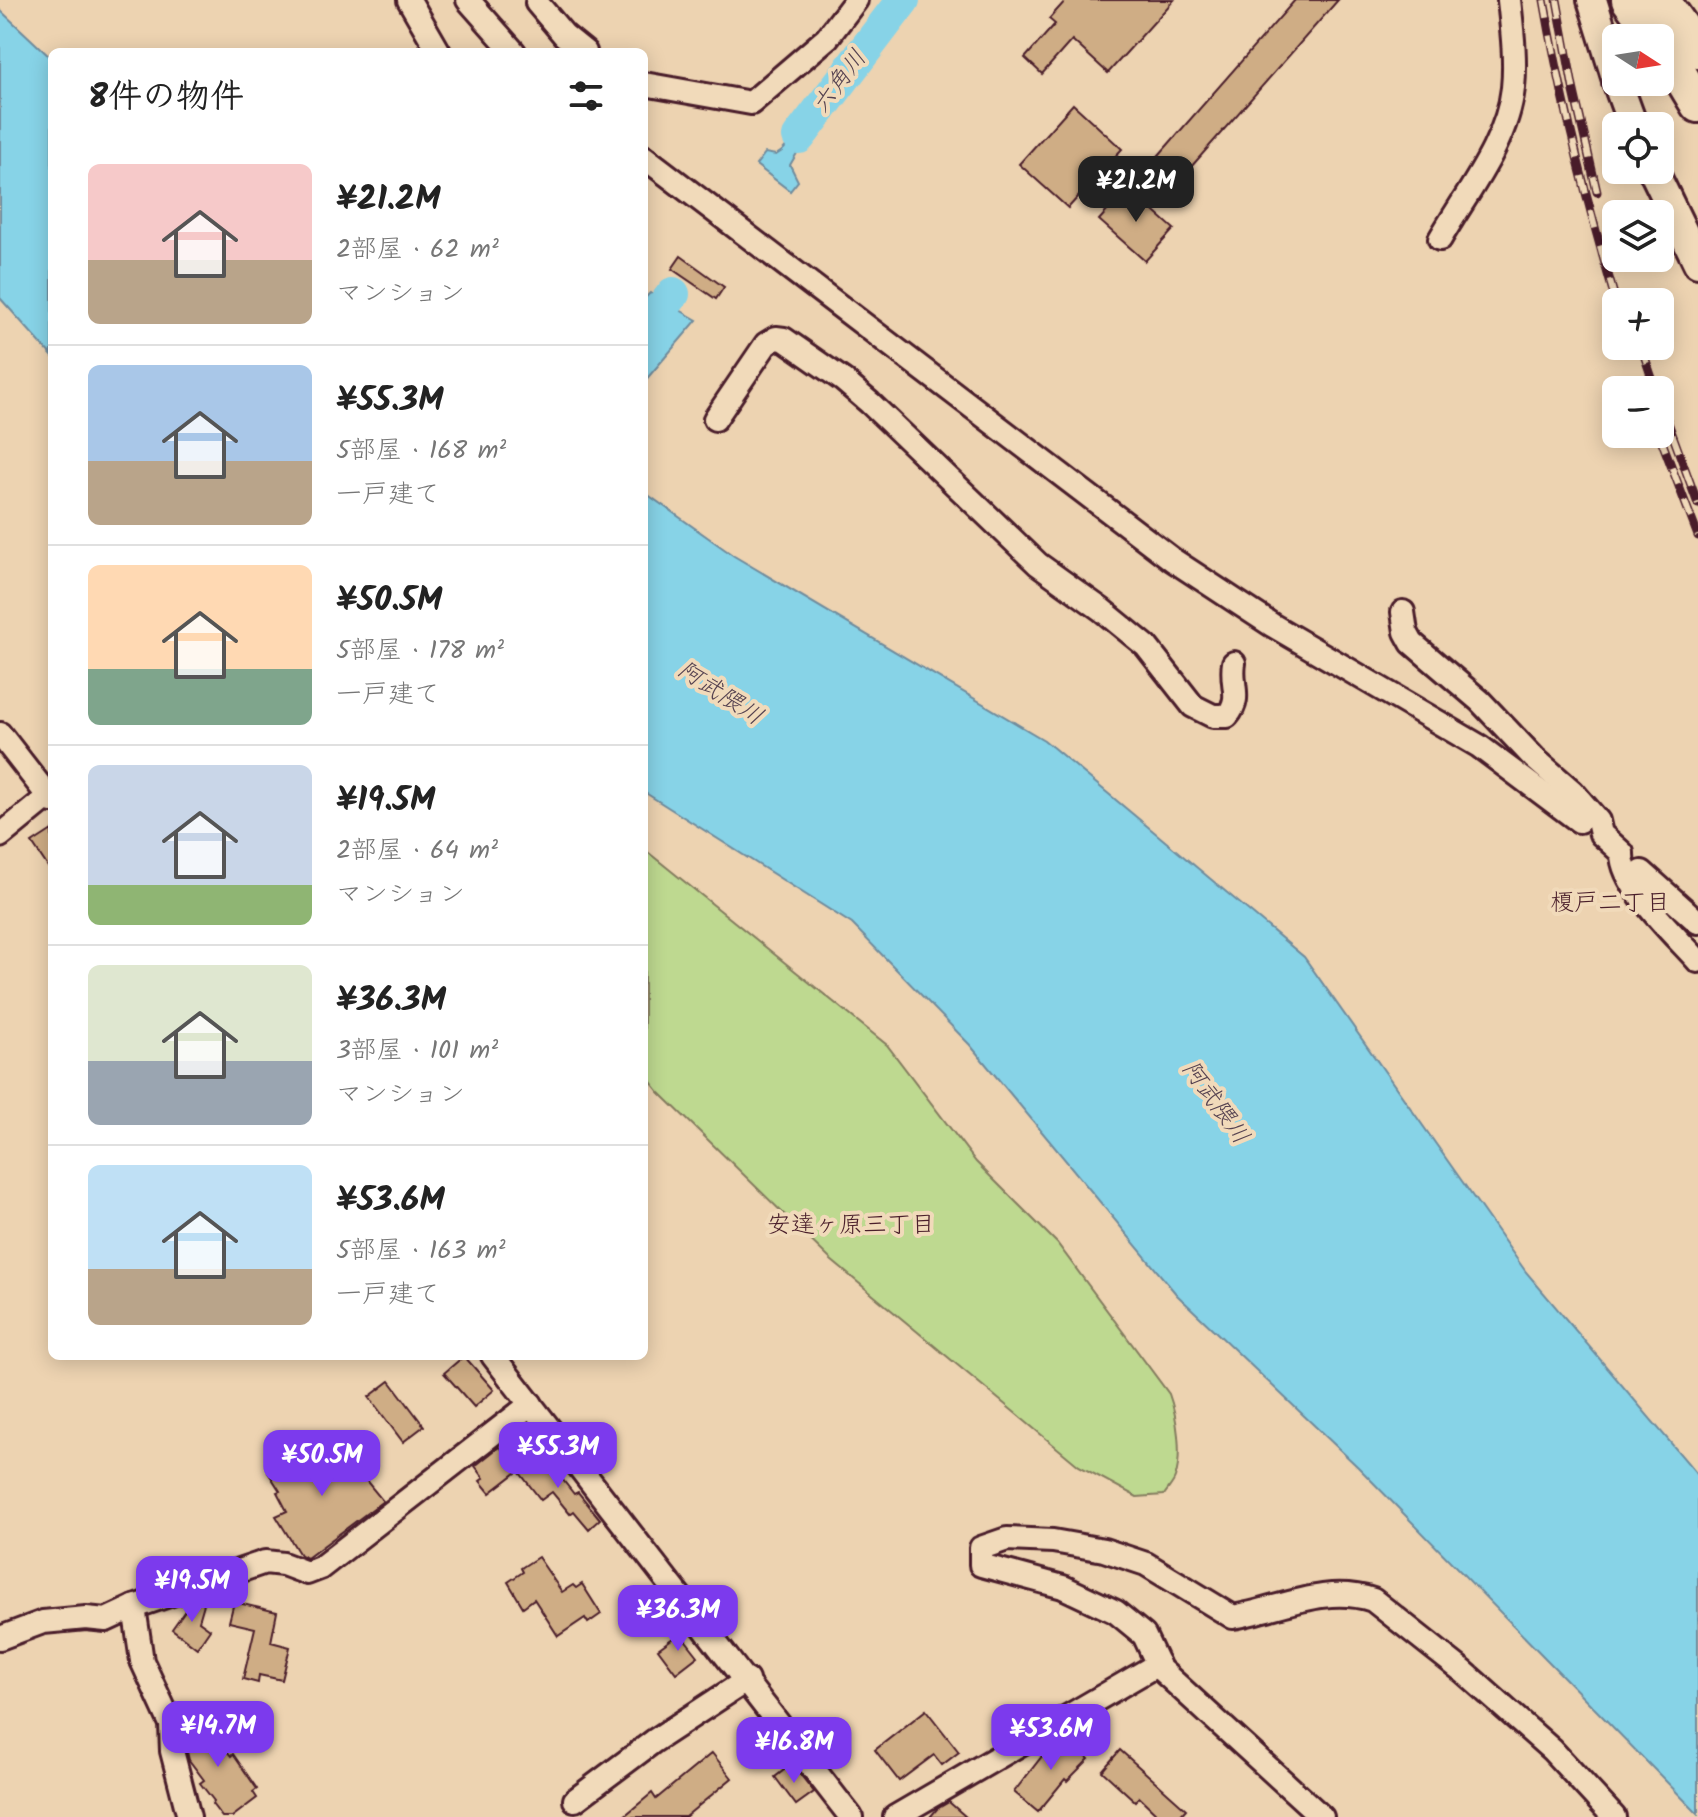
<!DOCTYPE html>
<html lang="ja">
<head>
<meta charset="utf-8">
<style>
  :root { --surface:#fff; --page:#f6f6f6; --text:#222; --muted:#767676; --line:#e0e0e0; --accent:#7c3aed }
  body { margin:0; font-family:Kalam,"Klee One",sans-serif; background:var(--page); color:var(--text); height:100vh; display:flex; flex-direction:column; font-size:30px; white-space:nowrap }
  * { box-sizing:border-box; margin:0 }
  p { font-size:26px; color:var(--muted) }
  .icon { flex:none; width:44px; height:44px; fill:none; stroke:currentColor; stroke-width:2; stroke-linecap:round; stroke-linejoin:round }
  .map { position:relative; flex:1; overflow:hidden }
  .panel { position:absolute; left:48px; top:48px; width:600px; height:1312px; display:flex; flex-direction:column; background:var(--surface); border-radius:12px; box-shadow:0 4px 20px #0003 }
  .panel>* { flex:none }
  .needle { width:52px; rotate:102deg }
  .controls { position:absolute; left:1602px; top:24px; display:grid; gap:16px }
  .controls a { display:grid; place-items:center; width:72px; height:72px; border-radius:12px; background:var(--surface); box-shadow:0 4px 20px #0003; font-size:40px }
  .price { position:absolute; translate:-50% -68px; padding:0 18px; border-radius:16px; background:var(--accent); color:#fff; font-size:26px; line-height:52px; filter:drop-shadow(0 2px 4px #0008) }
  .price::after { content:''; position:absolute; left:50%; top:48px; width:24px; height:18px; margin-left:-12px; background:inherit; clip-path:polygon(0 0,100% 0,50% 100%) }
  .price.on { background:#222; color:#fff }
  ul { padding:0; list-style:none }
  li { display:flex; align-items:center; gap:24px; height:200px; padding:0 40px }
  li+li { border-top:2px solid var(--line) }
  li span { display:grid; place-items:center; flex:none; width:224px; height:160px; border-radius:12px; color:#555 }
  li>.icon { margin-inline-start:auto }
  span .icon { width:96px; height:96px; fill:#fffc; stroke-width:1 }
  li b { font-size:34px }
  h2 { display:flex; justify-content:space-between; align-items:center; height:96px; padding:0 40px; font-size:34px }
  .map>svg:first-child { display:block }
</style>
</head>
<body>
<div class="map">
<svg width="1698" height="1817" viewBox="0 0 1698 1817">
  <rect width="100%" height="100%" fill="#edd3b1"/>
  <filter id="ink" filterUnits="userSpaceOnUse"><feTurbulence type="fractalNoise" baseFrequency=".0125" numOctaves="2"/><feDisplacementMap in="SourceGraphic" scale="16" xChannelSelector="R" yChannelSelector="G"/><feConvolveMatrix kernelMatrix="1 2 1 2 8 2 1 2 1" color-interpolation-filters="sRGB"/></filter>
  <g filter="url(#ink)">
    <!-- green -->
    <path fill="#bed990" stroke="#847c5e" stroke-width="2" d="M644 849 887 1045 976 1162 1057 1243 1169 1394C1177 1416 1183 1455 1175 1478 1173 1484 1167 1490 1164 1495L1137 1497 1079 1466 831 1260 659 1092 644 1073Z"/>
    <!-- water -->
    <g fill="#87d3e7" stroke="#6f8b9c" stroke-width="2">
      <path d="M0 10 52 59V356L0 298Z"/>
      <path d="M829 99 790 165 798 181 790 191 756 165 765 153 776 155 782 151Z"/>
      <path d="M650 293 697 320 644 382V299Z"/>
      <path d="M644 492 734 556 1044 740 1304 957 1526 1272 1698 1475V1814L1358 1467 1177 1295 970 1045 852 924 644 792Z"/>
    </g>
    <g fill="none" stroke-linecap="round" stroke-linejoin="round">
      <!-- river -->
      <g stroke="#87d3e7" stroke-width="34">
        <path d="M799 137 903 0"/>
        <path d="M644 332 673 294"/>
      </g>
    </g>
    <!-- building -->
    <g fill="#cfad85" stroke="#4a1f2b" stroke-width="2">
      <path d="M1066 0H1174L1108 73 1072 40 1042 74 1025 58 1055 24 1049 19Z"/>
      <path d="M1295 0H1338L1176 184 1152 163Z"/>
      <path d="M1073 104 1122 149 1068 208 1019 164Z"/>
      <path d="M1128 188 1174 229 1145 261 1099 220Z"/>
      <path d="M681 256 724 287 716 299 672 269Z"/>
      <path d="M52 830V873L32 843Z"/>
      <path d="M464 1356 494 1390 474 1407 444 1373Z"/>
      <path d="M390 1381 424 1426 403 1442 369 1397Z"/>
      <path d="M332 1439 383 1501 307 1558 300 1555 276 1516 287 1511 277 1492 280 1491 268 1472 292 1458 297 1466Z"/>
      <path d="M508 1444 525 1466 490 1493 480 1481 484 1478 475 1466 499 1447 502 1449Z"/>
      <path d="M543 1455 574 1494 578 1492 600 1519 589 1529 574 1511 570 1514 552 1492 541 1500 520 1473Z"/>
      <path d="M538 1557 562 1592 573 1585 576 1588 582 1584 601 1614 588 1623 585 1618 558 1636 534 1599 523 1607 508 1582 523 1572 521 1568Z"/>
      <path d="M206 1597 199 1621 210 1629 197 1648 172 1629 191 1602Z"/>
      <path d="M234 1602 277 1612 271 1642 290 1647 282 1680 259 1675 258 1683 243 1679 255 1628 229 1622Z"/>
      <path d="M680 1633 698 1656 676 1673 658 1649Z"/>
      <path d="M191 1705 231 1756 233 1754 257 1789 253 1792 257 1798 232 1817H222L212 1804 214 1801 200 1783 204 1780 189 1760 186 1748 198 1738 181 1713Z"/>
      <path d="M926 1710 959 1752 942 1765 934 1755 899 1781 875 1750Z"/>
      <path d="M1064 1735 1089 1759 1067 1781 1065 1779 1038 1812 1014 1792 1042 1756 1037 1751Z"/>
      <path d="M1120 1750 1186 1809 1179 1817H1160L1139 1797 1135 1801 1102 1771Z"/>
      <path d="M712 1753 732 1778 685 1817H623L652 1793 656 1799Z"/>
      <path d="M792 1764 814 1792 796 1805 775 1777Z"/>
      <path d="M949 1802 966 1817H930L937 1809Z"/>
    </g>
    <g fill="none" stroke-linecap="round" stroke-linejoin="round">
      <!-- minor casing -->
      <g stroke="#4a1f2b" stroke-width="28">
        <g id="minor">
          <path d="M409 0 439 52"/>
          <path d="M468 0 514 52"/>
          <path d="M537 3 564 35 585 52"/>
          <path d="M644 84 751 103 827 38 856 0"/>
          <path d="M644 157 1173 560 1272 625 1479 746 1579 821"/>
          <path d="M1440 239C1467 192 1507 143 1513 88 1516 59 1512 28 1509 0"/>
          <path d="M715 419 766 344 776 338 784 339 843 380 870 403 1038 564 1102 610 1146 646 1193 706 1213 716H1227C1243 697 1230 685 1234 663"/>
          <path d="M1403 612 1406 632 1412 643 1480 701 1534 758 1572 791 1598 821 1601 834 1622 853C1621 886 1676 936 1698 961"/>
          <path d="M0 734 52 801"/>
          <path d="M0 836 49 796"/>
          <path d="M1642 872 1698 922"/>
          <path d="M493 1356 851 1817"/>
          <path d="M134 1607 142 1661 171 1724 172 1751 189 1817"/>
          <path d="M0 1638 43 1622 86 1618 106 1620 134 1607 265 1562 283 1564 307 1573 320 1568 531 1404"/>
          <path d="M575 1800 654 1741 747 1680"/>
          <path d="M895 1817 1158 1664"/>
          <path d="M1322 1817 1160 1669 1144 1635 1116 1612 1063 1587 981 1565V1548L1007 1539 1053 1541 1104 1550 1146 1564 1233 1617C1280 1609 1325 1584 1373 1600L1464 1672 1552 1750 1614 1817"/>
        </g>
      </g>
      <!-- major casing -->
      <g stroke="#4a1f2b" stroke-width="34">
        <g id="major">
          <path d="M1592 0 1616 77"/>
          <path d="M1617 82 1633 126"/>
          <path d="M1653 170 1698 263"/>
        </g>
      </g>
      <!-- highway casing -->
      <g stroke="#4a1f2b" stroke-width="40">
        <g id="highway">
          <path d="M1629 0 1657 38"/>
          <path d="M1662 0 1698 51"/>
          <path d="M1660 42 1698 105"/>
        </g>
      </g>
      <!-- minor -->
      <use href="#minor" stroke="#f1daba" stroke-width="22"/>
      <!-- major -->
      <use href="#major" stroke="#f1daba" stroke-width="28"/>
      <!-- highway -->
      <use href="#highway" stroke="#f1daba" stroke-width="34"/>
      <!-- rail casing -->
      <g stroke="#4a1f2b" stroke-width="9">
        <g id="rail">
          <path d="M1544 0C1562 103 1587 203 1616 302"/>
          <path d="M1557 0 1573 87 1597 192"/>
          <path d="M1641 346 1656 390"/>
          <path d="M1660 401 1698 504"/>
          <path d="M1659 434 1698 536"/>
        </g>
      </g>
      <!-- rail -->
      <use href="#rail" stroke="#f1daba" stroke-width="6" stroke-dasharray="18" stroke-linecap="butt"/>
    </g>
  </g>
  <g text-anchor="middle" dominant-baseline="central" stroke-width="8" stroke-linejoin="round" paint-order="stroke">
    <!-- water labels -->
    <g font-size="24" font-style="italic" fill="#564351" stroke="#f1daba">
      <text transform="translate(840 82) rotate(-53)">六角川</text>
      <text transform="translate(720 694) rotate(33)">阿武隈川</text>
      <text transform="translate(1215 1103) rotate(54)">阿武隈川</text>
    </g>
    <!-- neighbourhood labels -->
    <g font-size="24" fill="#4a1f2b" stroke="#f1daba">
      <text x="1610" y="903">榎戸二丁目</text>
      <text x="851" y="1225">安達ヶ原三丁目</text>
    </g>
  </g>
</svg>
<div class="controls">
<a><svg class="needle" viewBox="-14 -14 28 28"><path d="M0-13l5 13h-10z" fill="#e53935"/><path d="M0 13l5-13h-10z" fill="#767676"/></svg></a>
<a><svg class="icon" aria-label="locate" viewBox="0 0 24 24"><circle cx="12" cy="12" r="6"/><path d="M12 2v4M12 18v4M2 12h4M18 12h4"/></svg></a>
<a><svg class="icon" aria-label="layers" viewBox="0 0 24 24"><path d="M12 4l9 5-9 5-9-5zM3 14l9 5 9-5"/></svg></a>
<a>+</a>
<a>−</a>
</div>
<b class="price on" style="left:1136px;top:224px">¥21.2M</b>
<b class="price" style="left:558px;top:1490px">¥55.3M</b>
<b class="price" style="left:322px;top:1498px">¥50.5M</b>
<b class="price" style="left:192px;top:1624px">¥19.5M</b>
<b class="price" style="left:678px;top:1653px">¥36.3M</b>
<b class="price" style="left:218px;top:1769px">¥14.7M</b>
<b class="price" style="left:1051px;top:1772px">¥53.6M</b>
<b class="price" style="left:794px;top:1785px">¥16.8M</b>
<section class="panel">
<h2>8件の物件<svg class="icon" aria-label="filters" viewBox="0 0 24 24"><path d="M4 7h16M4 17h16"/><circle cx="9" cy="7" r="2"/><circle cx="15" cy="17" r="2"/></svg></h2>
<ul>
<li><span style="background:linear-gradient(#f6c9c9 60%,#b9a48a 0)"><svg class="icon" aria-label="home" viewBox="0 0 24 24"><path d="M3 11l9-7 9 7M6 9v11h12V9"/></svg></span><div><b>¥21.2M</b><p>2部屋 · 62 m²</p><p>マンション</p></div></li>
<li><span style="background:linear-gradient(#a9c7e8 60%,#b9a48a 0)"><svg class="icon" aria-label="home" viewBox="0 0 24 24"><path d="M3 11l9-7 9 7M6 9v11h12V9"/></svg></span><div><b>¥55.3M</b><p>5部屋 · 168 m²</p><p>一戸建て</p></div></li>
<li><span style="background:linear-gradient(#ffd9b3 65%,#7fa58c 0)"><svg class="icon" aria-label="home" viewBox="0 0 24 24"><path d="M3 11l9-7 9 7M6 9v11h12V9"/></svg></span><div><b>¥50.5M</b><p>5部屋 · 178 m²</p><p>一戸建て</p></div></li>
<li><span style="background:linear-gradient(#c9d6e8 75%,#8fb573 0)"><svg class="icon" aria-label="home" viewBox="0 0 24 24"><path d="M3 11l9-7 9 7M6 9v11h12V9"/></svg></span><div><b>¥19.5M</b><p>2部屋 · 64 m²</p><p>マンション</p></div></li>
<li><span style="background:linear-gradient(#dfe7d0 60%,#9aa5b1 0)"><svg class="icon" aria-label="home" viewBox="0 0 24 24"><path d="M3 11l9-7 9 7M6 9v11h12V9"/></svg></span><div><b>¥36.3M</b><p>3部屋 · 101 m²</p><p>マンション</p></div></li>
<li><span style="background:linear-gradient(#bfe0f5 65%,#b9a48a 0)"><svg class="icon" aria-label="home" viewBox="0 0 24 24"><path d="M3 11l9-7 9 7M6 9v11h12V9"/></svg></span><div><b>¥53.6M</b><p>5部屋 · 163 m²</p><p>一戸建て</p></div></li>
</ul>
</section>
</div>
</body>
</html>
